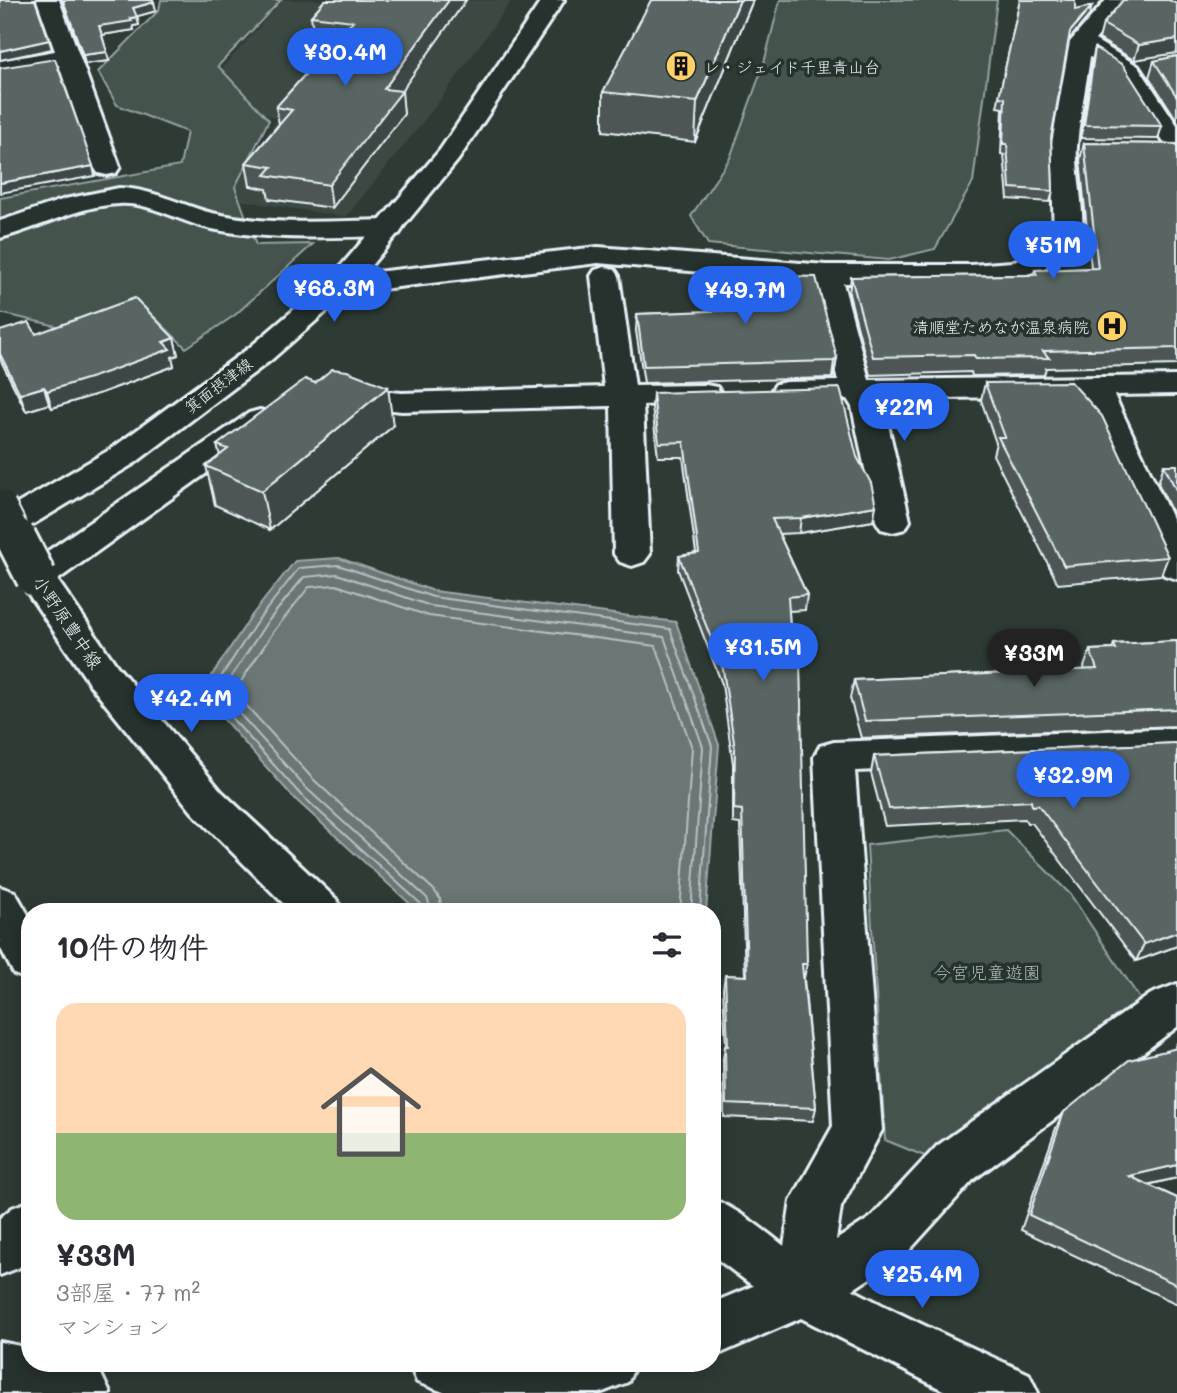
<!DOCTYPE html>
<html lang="ja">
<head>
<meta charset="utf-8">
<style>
  :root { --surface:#fff; --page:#f2f2f3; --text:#2b2b33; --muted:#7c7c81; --line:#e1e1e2; --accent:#2563eb }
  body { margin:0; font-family:Mali,"Klee One",sans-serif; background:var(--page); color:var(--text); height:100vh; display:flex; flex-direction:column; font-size:26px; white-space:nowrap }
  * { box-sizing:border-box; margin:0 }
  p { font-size:23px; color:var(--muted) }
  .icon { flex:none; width:38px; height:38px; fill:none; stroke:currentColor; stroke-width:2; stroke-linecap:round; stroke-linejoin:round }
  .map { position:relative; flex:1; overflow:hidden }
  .panel { position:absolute; left:21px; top:903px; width:700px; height:469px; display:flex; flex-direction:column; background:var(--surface); border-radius:28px; box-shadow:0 4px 18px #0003 }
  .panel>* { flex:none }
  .price { position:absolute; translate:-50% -60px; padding:0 16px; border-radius:24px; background:var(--accent); color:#fff; font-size:23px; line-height:46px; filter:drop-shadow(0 2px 4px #0008) }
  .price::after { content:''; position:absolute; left:50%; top:42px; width:21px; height:16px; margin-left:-10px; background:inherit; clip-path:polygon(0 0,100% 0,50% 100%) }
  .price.on { background:#222; color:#fff }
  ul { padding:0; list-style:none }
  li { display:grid; align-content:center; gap:14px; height:371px; padding:0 35px }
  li+li { border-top:2px solid var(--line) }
  li span { display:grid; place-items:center; height:217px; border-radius:21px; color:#555 }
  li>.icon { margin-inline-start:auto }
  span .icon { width:126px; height:126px; fill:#fffc; stroke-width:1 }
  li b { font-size:30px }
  h2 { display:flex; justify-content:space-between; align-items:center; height:84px; padding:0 35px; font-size:30px }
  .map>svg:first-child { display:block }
</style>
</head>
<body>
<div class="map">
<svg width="1177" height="1393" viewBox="0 0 1177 1393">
  <rect width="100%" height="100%" fill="#2e3b35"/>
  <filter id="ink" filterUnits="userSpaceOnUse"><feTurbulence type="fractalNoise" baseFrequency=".0143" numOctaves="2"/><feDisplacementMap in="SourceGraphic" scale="14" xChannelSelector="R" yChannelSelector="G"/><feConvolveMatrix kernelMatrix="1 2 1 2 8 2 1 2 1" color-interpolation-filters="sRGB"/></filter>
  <g filter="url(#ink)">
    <!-- built -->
    <path fill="#3b4843" d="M283 0H512L438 103 346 217 226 198 277 120 209 83Z"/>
    <!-- green -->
    <g fill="#45524e" stroke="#96a2a3" stroke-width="2">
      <path d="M161 0H281L218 66 269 120 235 187 256 245 313 244 235 315 186 348 143 306 74 330 0 313V198L180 166 187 132 117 105 98 72 159 10Z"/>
      <path d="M780 0H997L973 182 935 249 889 260 708 244 691 216 730 158 764 63Z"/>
      <path d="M1006 830 1070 894 1140 999 927 1157 885 1140 867 845Z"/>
    </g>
    <!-- water -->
    <path fill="#6b7775" stroke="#9da8a9" stroke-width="2" d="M339 558 434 591 676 622 719 745 706 912H419L294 798 200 693 252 615 295 561Z"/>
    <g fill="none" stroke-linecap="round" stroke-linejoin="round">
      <!-- shore -->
      <g stroke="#b6c0c4" stroke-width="2">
        <path d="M423 912 421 904 299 793 210 694 258 620 299 568 338 565 433 597 670 629 712 746 700 912"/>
        <path d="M432 912 427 898 305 787 221 693 265 625 304 577 337 574 431 606 664 637 703 747 691 912"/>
        <path d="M442 912 440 899 434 890 313 779 234 692 274 631 309 587 336 585 429 616 656 646 692 748 680 912"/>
      </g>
      <!-- street casing -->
      <g stroke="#e8f1f8" stroke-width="6">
        <g id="street">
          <path d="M37 0H59L120 167 116 173 107 175 98 173 94 167 59 65 0 75V61L55 51Z"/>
          <path d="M1106 0H1129L1095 40 1138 66 1177 125V152L1168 149 1121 76 1090 57C1086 87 1079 117 1077 147 1075 167 1086 218 1081 233 1059 299 899 283 843 283L869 380 1177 376V394L1114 395 1177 529V579L1164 575 1159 567 1083 396 878 399 884 407 910 521 905 529 893 532 881 529 876 521 852 407 847 399 787 400 776 398 771 391 776 384 787 382 838 381 814 282 598 263 340 294 330 291 326 285 330 279 340 276 598 247 826 265H971L1012 262 1043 248 1054 232 1051 149 1070 42Z"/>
          <path d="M119 188C153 189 180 205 212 213 269 226 331 221 389 220L399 222 403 228 399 234 389 236C330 237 270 241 212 229 181 223 151 202 119 204 77 206 40 228 0 238V221L65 199Z"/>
          <path d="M605 267 615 270 619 276 635 386 706 385 717 387 722 394 717 401 643 405 650 554 644 562 632 566 620 562 614 554 611 406 402 411 325 403 320 396 325 389 336 387 402 393 604 387 591 276 595 270Z"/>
          <path d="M260 410 271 413 276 420 271 427 49 586 36 589 23 586 18 577 23 568 249 413Z"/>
          <path d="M1177 728V758L855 771 882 1130 841 1207 836 1240 870 1218 937 1146 1151 994 1177 984V1027L973 1180 906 1254 822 1310 803 1317 784 1310 777 1291 791 1201 833 1126 814 757 820 746 834 742Z"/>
          <path d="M30 1201V1259L18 1268 0 1275V1218L12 1208Z"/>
          <path d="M0 1342 30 1348V1363H75L101 1374 110 1393H0Z"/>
        </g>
      </g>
      <!-- secondary casing -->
      <g stroke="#e8f1f8" stroke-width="6">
        <g id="secondary">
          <path d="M542 0H564L458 160 350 291 271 360 135 463 12 537 0 540V514L111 449 249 348 330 279 440 150Z"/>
          <path d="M36 565 49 568 117 666 221 791 336 899 343 912H292L193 813 91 686 23 586 18 577 23 568Z"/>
          <path d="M0 887 15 892 30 918V980L14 974 0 947Z"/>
          <path d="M712 1199C754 1216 785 1251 823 1273 889 1311 960 1342 1029 1374L1038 1393H949L801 1318 712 1357V1303L753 1286 712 1255Z"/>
          <path d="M409 1363H636L628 1382 600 1393H446L417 1382Z"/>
        </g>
      </g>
      <!-- street -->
      <use href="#street" fill="#26332d" fill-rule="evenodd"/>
      <!-- secondary -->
      <use href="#secondary" fill="#26332d" fill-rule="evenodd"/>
      <!-- secondary-bridge-far1 casing -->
      <g stroke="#e8f1f8" stroke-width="35" stroke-linecap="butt">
        <path id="secondary-bridge-far1" d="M0 506 17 540"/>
      </g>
      <!-- secondary-bridge casing -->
      <g stroke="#e8f1f8" stroke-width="45" stroke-linecap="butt">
        <path id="secondary-bridge" d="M16 538 36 577"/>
      </g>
      <!-- secondary-bridge-far1 -->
      <use href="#secondary-bridge-far1" stroke="#26332d" stroke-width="31"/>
      <!-- secondary-bridge -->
      <use href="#secondary-bridge" stroke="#26332d" stroke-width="39"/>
    </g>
    <!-- wall -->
    <g fill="#4d5755" stroke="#e8f1f8" stroke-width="2">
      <path d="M62 0H153L156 11 137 16 139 25 133 26 134 30 102 35 109 61 85 64Z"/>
      <path d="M325 0H466L401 91 404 114 332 208 269 199 267 189 250 186 246 163 279 124 276 107 335 41 314 38 311 16Z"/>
      <path d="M753 0 695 142 603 131V92Z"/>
      <path d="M1020 0 1075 10 1089 16 1068 41 1051 138 1053 191 1050 202 1008 199 1004 155 1001 154 1003 108 997 107Z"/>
      <path d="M1177 4V53L1134 60 1099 39 1103 24Z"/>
      <path d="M1095 48 1162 126 1158 139 1081 138 1092 61Z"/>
      <path d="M1177 56V120L1149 77 1154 61Z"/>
      <path d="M1084 143 1177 144V365L1046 368 1044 375 972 376 971 372 870 375 849 294 851 277 1033 275 1035 270 1091 268 1080 160Z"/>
      <path d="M726 271 782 276 837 358 834 375 832 378 644 383 636 331 637 314 729 311 724 288Z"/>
      <path d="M0 331 36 334 174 338 178 355 172 357 174 366 101 393 52 408 49 404 26 411 0 359Z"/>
      <path d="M985 383 1168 557 1161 575 1058 584 993 455 996 443 981 400Z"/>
      <path d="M653 393 857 457 873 521 799 533 779 534 807 595 805 610 789 611 807 964 804 978 816 1108 813 1121 724 1117 723 1059 725 1046H726L723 989 725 975 745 976 740 824 733 823V764L722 684 678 570 679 556 696 553 683 457H658L652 407Z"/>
      <path d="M393 426 270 530 215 505 206 466 220 456 217 445Z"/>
      <path d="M1164 465H1177V523L1158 483Z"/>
      <path d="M1177 641V726L861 738 850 698 854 680 1085 670 1084 667 1090 650 1112 649 1114 644Z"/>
      <path d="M1177 743V946L1136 961 1032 823H1027L1025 819 885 826 871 773 874 756Z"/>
      <path d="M1177 1043V1178L1148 1185 1177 1198V1304L1021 1230 1056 1128 1064 1112 1176 1048 1175 1046Z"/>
    </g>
    <!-- shaded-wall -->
    <g fill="#3e4745" stroke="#e8f1f8" stroke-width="2">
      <path d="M449 0H466L395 100 402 91 404 114 332 208 329 185 384 89Z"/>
      <path d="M740 0H753L695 142 697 102Z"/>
      <path d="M154 2 156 11 135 17 133 8Z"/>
      <path d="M1092 6 1089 16 1067 42 1070 32Z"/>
      <path d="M137 17 139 25 133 26 134 30 102 35 99 26Z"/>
      <path d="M1177 39V53L1134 60 1139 45Z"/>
      <path d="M49 40 52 49 0 60V51Z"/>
      <path d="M107 52 109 61 85 64 83 55Z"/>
      <path d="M93 166 95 176 0 193V183Z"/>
      <path d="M174 338 178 355 172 357 174 366 101 393 52 408 47 391Z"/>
      <path d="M837 358 834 375 832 378 834 361Z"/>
      <path d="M44 387 49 404 26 411 20 394Z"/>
      <path d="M388 387 393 426 270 530 262 491Z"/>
      <path d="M876 506 873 521 799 533 801 518Z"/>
      <path d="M1177 932V946L1136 961 1144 944Z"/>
      <path d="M1177 1165V1178L1120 1191 1129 1176Z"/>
    </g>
    <!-- building -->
    <g fill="#596563" stroke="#e8f1f8" stroke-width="2">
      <path d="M0 0H35L49 40 0 51Z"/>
      <path d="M63 0H153L154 2 133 8 137 17 130 18 132 21 99 26 107 52 83 55Z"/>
      <path d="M325 0H449L384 89 402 91 329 185 265 175 272 167 246 163 292 110 276 107 353 21 311 16Z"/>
      <path d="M651 0H740L697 102 603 92Z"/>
      <path d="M1020 0H1075V10L1092 6 1070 32 1051 138 1053 191 1010 188 1007 144H1003L1005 98 999 97Z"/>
      <path d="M1123 0H1169L1177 4V39L1139 45 1103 24Z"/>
      <path d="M1095 48 1123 65 1162 126 1084 125Z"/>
      <path d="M1177 56V97L1154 61Z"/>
      <path d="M55 59 93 166 0 183V68Z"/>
      <path d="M1084 143 1177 144V348L1043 351 1049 358 976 359 974 355 873 357 851 277 1037 275 1035 270 1098 268Z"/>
      <path d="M779 270 782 276 816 277 837 358 834 361 644 366 637 314 733 310 726 271Z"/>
      <path d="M135 298 174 338 163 342 170 349 96 376 47 391 44 387 20 394 0 354V331L29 322 36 334Z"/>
      <path d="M332 369 347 371 388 387 262 491 206 466 228 449 217 445 305 379 315 383Z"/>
      <path d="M1071 382 1102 416 1168 557 1064 566 998 437H1005L985 383Z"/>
      <path d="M840 388 857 457 871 483 876 506 801 518 772 519 807 595 788 597 792 660 800 659 807 964H802L816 1108 726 1104 725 1046H728L725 975 747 976 742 810 734 809 735 749 723 669 679 556 699 553 684 442 659 443 653 393Z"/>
      <path d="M1164 465H1177V492Z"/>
      <path d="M1177 641V709L865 721 854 680 1097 669 1090 650 1116 649 1114 644Z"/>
      <path d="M1177 743V932L1144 944 1038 805 1032 806 1031 801 889 809 874 756Z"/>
      <path d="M1177 1048V1165L1129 1176 1177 1198V1285L1029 1215 1064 1112 1129 1060Z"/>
    </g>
  </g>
  <!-- icons -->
  <defs>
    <g id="building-disc" transform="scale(1.575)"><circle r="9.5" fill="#ffd166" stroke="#26332d"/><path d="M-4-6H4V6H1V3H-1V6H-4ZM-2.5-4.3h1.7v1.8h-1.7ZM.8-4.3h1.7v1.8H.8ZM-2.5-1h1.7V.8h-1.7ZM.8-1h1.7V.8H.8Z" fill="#111"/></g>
    <g id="hospital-disc" transform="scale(1.575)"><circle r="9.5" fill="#ffd166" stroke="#26332d"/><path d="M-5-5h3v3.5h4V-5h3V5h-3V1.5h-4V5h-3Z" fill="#111"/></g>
  </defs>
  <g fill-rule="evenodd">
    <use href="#building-disc" x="681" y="66"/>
    <use href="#hospital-disc" x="1112" y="326"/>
  </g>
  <g text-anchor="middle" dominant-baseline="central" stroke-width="7" stroke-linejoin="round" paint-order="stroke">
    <!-- far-poi labels -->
    <g font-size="16" fill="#e8f1f8" stroke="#26332d" text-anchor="start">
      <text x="704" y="66">レ・ジェイド千里青山台</text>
      <text x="1089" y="326" text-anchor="end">清順堂ためなが温泉病院</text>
    </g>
    <!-- far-street labels -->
    <g font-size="16" fill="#e8f1f8" stroke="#26332d">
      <text transform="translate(218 385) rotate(-37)">箕面摂津線</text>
    </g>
    <!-- street labels -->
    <g font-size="18" fill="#e8f1f8" stroke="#26332d">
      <text transform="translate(68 622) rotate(56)">小野原豊中線</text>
    </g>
    <!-- park labels -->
    <g font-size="18" fill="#afb9bc" stroke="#26332d">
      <text x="987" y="972">今宮児童遊園</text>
    </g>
  </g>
</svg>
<b class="price" style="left:345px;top:88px">¥30.4M</b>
<b class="price" style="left:1053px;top:281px">¥51M</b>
<b class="price" style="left:334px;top:324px">¥68.3M</b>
<b class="price" style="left:745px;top:326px">¥49.7M</b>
<b class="price" style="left:904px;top:443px">¥22M</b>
<b class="price" style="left:763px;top:683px">¥31.5M</b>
<b class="price on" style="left:1034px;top:689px">¥33M</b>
<b class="price" style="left:191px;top:734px">¥42.4M</b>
<b class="price" style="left:1073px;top:811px">¥32.9M</b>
<b class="price" style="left:922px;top:1310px">¥25.4M</b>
<section class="panel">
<h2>10件の物件<svg class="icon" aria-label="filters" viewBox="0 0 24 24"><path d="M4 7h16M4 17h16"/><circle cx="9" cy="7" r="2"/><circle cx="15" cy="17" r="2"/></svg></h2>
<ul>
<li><span style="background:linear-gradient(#ffd9b3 60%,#8fb573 0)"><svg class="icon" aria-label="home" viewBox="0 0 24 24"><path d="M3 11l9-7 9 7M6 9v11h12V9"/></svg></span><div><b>¥33M</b><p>3部屋 · 77 m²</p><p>マンション</p></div></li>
</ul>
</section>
</div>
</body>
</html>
